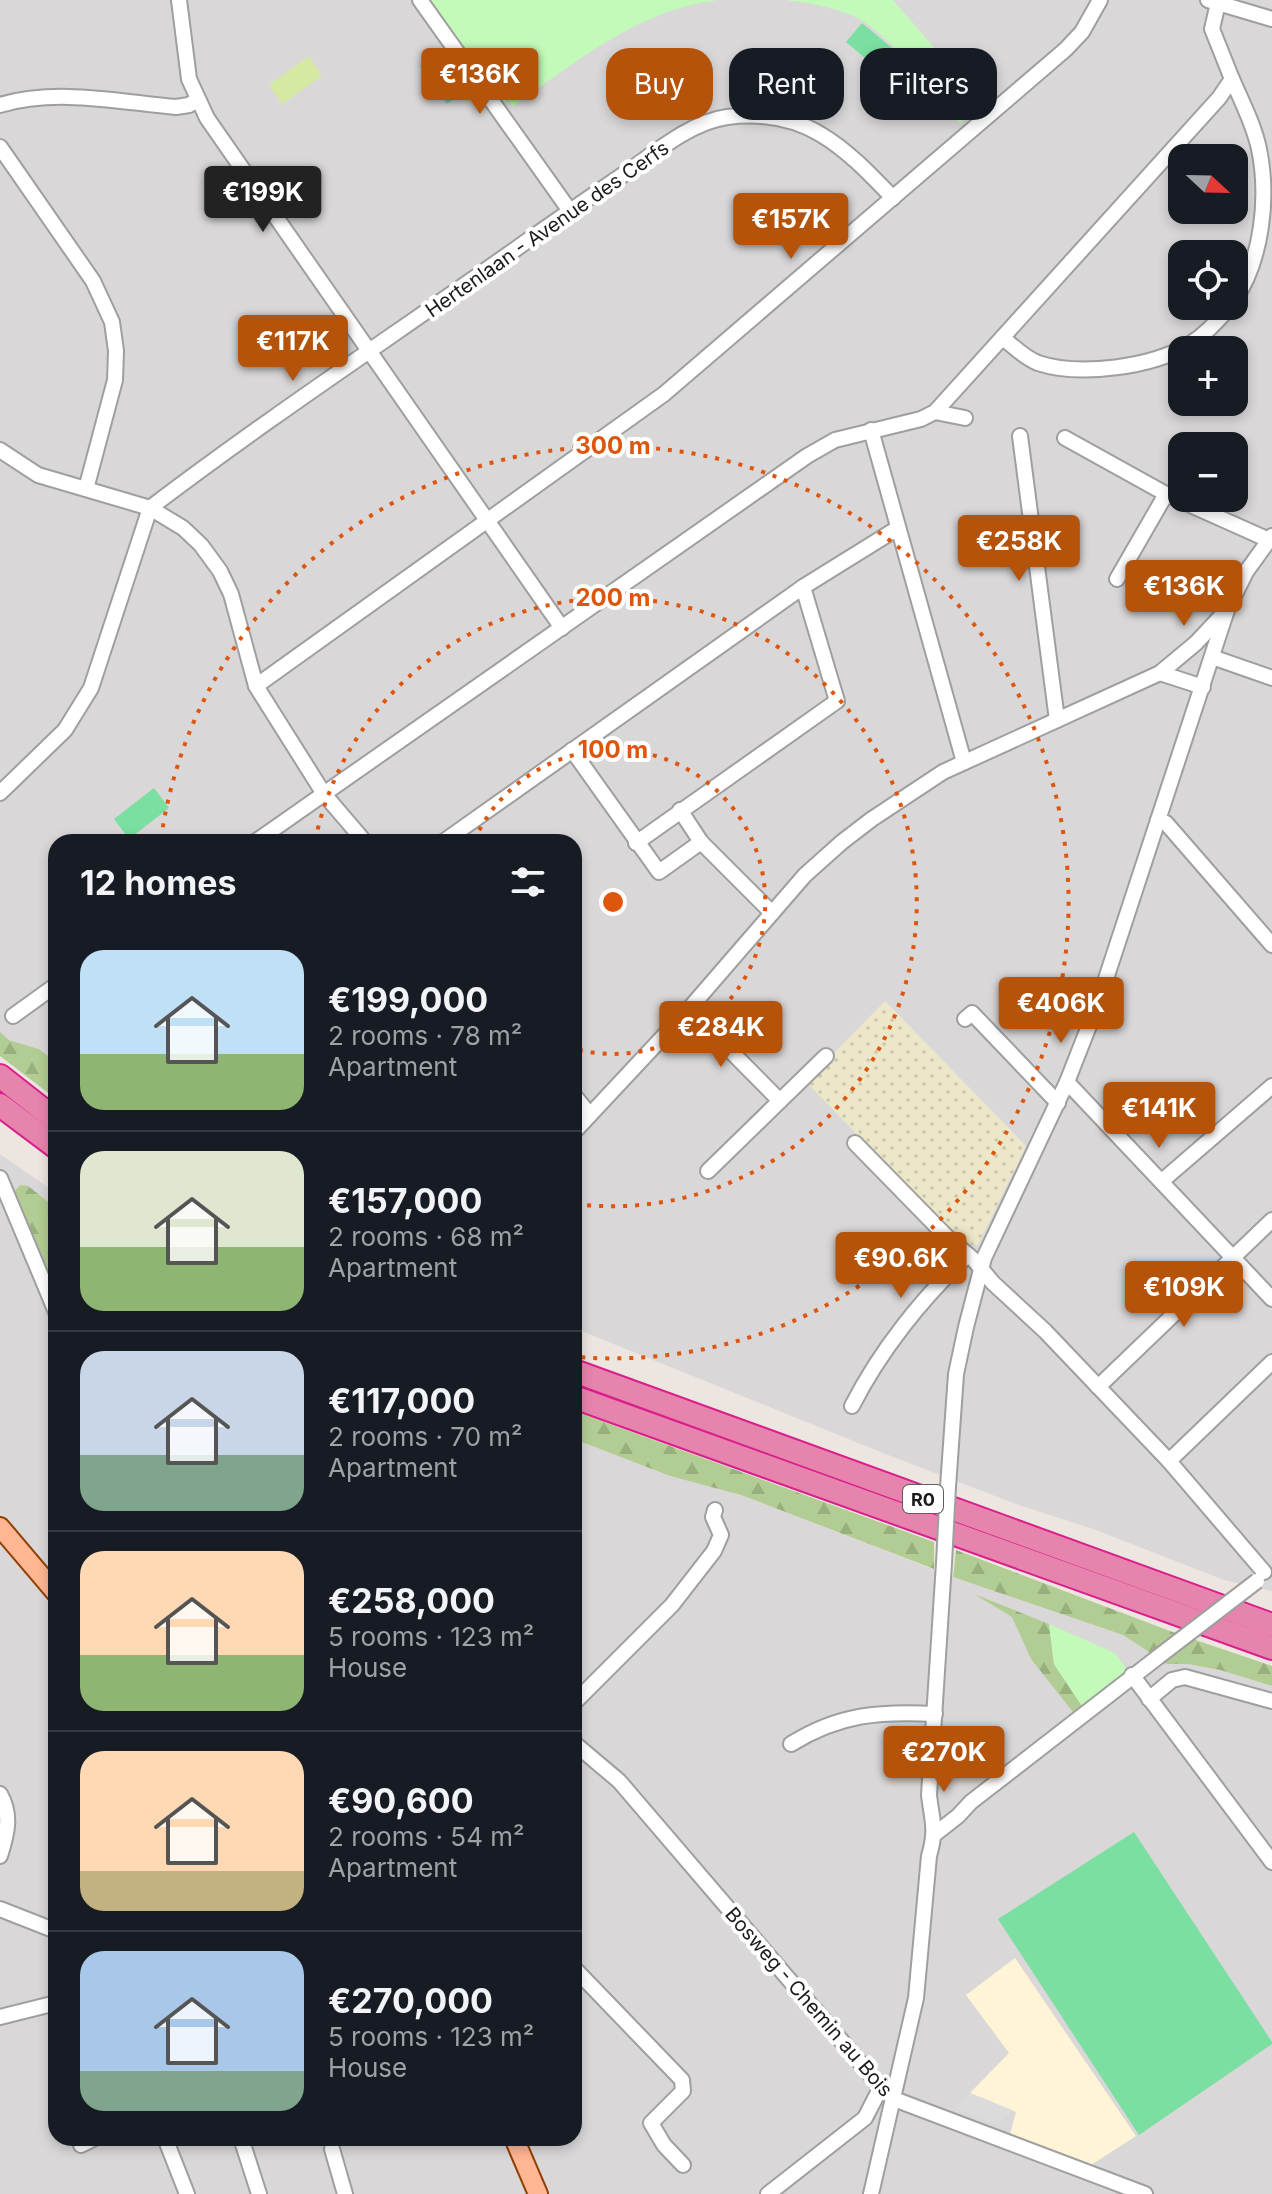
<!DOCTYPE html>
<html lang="en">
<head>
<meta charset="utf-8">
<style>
  :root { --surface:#171b24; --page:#20242c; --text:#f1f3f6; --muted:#9ea1a6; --line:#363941; --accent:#b45309 }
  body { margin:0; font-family:Inter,sans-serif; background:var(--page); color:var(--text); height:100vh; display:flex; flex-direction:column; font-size:30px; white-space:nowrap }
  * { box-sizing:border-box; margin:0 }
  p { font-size:26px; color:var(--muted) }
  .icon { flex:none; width:44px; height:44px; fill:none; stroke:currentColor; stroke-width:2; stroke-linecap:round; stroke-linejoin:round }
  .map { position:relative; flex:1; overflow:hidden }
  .drawer { position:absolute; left:48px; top:834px; width:534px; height:1312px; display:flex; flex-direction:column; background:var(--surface); border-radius:24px; box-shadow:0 4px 12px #0003 }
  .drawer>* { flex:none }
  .guide { position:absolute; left:606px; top:48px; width:546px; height:72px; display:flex; gap:16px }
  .needle { width:52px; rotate:112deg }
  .buttons { position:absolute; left:1168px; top:144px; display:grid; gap:16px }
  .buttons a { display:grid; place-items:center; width:80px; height:80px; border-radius:16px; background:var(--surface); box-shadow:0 4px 12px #0003; font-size:40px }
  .price { position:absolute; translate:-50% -68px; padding:0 18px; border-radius:8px; background:var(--accent); color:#fff; font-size:26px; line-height:52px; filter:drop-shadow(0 2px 4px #0008) }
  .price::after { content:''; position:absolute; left:50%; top:48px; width:24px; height:18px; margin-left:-12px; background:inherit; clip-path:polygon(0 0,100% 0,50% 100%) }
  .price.active { background:#222; color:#fff }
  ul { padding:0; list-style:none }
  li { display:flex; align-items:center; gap:24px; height:200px; padding:0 32px }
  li+li { border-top:2px solid var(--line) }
  li span { display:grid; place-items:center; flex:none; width:224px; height:160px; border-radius:24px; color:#555 }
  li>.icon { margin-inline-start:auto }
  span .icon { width:96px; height:96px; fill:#fffc; stroke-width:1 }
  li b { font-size:34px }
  h2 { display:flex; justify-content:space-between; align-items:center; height:96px; padding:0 32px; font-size:34px }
  .tag { padding:0 28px; border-radius:24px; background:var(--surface); box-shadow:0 4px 12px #0003; font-size:28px; line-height:72px }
  .tag.active { background:var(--accent); color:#fff }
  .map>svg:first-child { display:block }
</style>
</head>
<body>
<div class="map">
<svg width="1272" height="2194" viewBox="0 0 1272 2194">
  <defs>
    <pattern id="farmland-dots" width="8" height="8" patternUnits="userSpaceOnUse" patternTransform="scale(2)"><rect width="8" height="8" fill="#ede7c9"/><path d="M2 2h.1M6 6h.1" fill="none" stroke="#cbc6ac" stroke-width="1.8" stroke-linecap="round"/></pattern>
    <pattern id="forest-firs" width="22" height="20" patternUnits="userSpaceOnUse" patternTransform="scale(2)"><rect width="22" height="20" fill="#b2cd93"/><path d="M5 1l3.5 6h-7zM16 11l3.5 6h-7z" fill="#98af7e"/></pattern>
  </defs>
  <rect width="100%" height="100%" fill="#ede5df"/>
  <!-- residential -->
  <g fill="#d9d7d8" fill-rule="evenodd">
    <path d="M0 0H1272V1591L1224 1580 1096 1530 1016 1504 883 1453 574 1328V842H56V1062L39 1049 9 1040 0 1032ZM1182 158H1234V210H1182ZM1182 254H1234V306H1182ZM1182 350H1234V402H1182ZM1182 446H1234V498H1182Z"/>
    <path d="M0 1154 56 1193V2138H574V1439L670 1476 741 1495 953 1577 1123 1635 1167 1664H1188L1220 1670 1272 1686V2194H0Z"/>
  </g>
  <!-- education -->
  <path fill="#fff5d6" d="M1015 1958 1136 2136 1091 2165 1010 2134 1016 2112 970 2093 1009 2053 966 1995Z"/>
  <!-- farmland -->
  <path fill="url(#farmland-dots)" d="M885 1001 1026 1146 978 1245 968 1244 953 1233 810 1086 808 1080Z"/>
  <!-- grass -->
  <path fill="#d6e9a3" d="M309 56 322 76 282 104 269 85Z"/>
  <!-- forest -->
  <g fill="url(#forest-firs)">
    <path d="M0 1032 9 1040 39 1049 56 1062V1099L0 1056Z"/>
    <path d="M20 1185 28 1186 56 1208V1295L17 1200 15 1191Z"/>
    <path d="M574 1411 934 1542V1569L741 1495 670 1476 574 1439Z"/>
    <path d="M956 1550 1178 1634 1272 1666V1686L1220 1670 1188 1664H1167L1123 1635 953 1577Z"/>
    <path d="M974 1594 1049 1624 1054 1664 1082 1706 1073 1712 1031 1659 1012 1617Z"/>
  </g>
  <!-- park -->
  <g fill="#c3fab9">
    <path d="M427 0H718C639 9 575 63 512 107L508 100 501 105Z"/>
    <path d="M785 0H893L983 104 960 124C933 93 888 30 851 15 831 7 806 2 785 0Z"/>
    <path d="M1049 1624 1115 1653 1128 1671 1082 1706 1054 1664Z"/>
  </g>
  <!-- pitch -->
  <g fill="#7adfa0">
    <path d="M862 23 905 59 889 78 846 42Z"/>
    <path d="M439 52 466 90 447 104 420 66Z"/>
    <path d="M154 788 169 808 129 839 114 819Z"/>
    <path d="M1134 1832 1272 2042V2044L1139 2135 998 1919Z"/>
  </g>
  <!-- parking -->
  <path fill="#dbdbdb" d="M970 2093 1012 2110 1010 2115 996 2125 954 2108Z"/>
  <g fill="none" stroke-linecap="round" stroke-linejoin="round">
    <!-- minor casing -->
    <g stroke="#9f9f9f" stroke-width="18">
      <g id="minor">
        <path d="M179 0 189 79 207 118 562 628"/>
        <path d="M420 0 570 211"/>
        <path d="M1208 0 1272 19"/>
        <path d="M1232 79C1242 102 1254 125 1259 149 1269 198 1262 260 1234 301"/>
        <path d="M0 105C56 88 119 102 176 107L189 105 197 100"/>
        <path d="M0 147 93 281 112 322 116 351 115 380 86 489"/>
        <path d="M1003 338C1014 347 1025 358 1038 363 1080 377 1153 367 1190 344 1206 334 1218 320 1231 306"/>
        <path d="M935 412 965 418"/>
        <path d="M871 430 964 762"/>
        <path d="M1020 436 1057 720"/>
        <path d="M1065 438 1166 494 1269 540"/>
        <path d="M0 450 38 475 150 508 183 528 201 545 220 571 231 594 256 686 324 794 365 842"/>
        <path d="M150 508C272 415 402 330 527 241 560 218 593 195 627 172 656 152 691 122 727 117 806 107 844 147 893 198"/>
        <path d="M1117 579 1166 494"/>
        <path d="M1212 657 1272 678"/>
        <path d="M1160 673 1203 687"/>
        <path d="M256 686 664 394 1066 49 1082 32 1100 0"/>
        <path d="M572 750 659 872 701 842"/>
        <path d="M0 793 65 730 91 688 150 508"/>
        <path d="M680 810 701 842 772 913"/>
        <path d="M1158 820 1166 823 1272 945"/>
        <path d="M255 842 807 456 835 440 921 419 935 412 1219 98 1232 79 1212 29 1218 3"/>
        <path d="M443 842 803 587 898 528"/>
        <path d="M636 843 837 701 803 587"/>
        <path d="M689 1009 780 1101"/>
        <path d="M13 1016 56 985"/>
        <path d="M965 1019 972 1013 1058 1103"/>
        <path d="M1067 1082 1272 1299"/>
        <path d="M574 1095 590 1115"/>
        <path d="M574 1132 689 1009 805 875 842 842 872 819 943 772 1160 673 1196 643 1224 613"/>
        <path d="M855 1143 946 1236 974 1260 993 1283 1045 1331 1169 1461 1264 1572"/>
        <path d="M708 1171 826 1056"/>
        <path d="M0 1178 56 1312"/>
        <path d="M1162 1181 1272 1086"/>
        <path d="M1098 1387 1272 1220"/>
        <path d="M852 1406C880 1351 922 1298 968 1255"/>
        <path d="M1169 1461 1272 1362"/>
        <path d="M948 1487 956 1374 966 1327 984 1258 1067 1082 1098 1003 1227 610 1246 572 1272 536"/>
        <path d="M1132 1675 1272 1862"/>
        <path d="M1149 1699 1172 1680 1185 1677 1272 1701"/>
        <path d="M574 1703 672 1605 714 1551 721 1535 713 1517 715 1510"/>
        <path d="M574 1743 619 1781 881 2087 890 2092 894 2099 1145 2194"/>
        <path d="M791 1744C839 1714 880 1711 935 1714"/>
        <path d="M0 1794C12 1815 7 1834 0 1856"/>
        <path d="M935 1834 958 1816 971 1802 1158 1657"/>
        <path d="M0 1909 56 1931"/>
        <path d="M574 1968 682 2080 683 2091 651 2123 664 2145 683 2165"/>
        <path d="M0 2017 56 2003"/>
        <path d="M165 2138 187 2194"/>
        <path d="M241 2138 259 2194"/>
        <path d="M81 2145 95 2138"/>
        <path d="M332 2149 345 2194"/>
        <path d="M768 2194 865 2118 881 2087"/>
        <path d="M871 2194 916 1998 929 1856C937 1829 932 1821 929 1795L944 1563"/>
      </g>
    </g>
    <!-- major casing -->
    <g stroke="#913e00" stroke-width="22">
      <g id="major">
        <path d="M0 1527 56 1593"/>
        <path d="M514 2138 538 2194"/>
      </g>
    </g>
    <!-- highway casing -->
    <g stroke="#d81f8b" stroke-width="26">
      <g id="highway">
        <path d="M0 1076 56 1120"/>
        <path d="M0 1105 56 1147"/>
        <path d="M574 1371 1272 1625"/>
        <path d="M574 1397 1272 1648"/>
      </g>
    </g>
    <!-- minor -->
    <use href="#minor" stroke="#fff" stroke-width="14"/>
    <!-- major -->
    <use href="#major" stroke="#feb693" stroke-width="18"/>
    <!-- highway -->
    <use href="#highway" stroke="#e784ae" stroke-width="22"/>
    <!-- minor-bridge casing -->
    <g stroke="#9f9f9f" stroke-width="18" stroke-linecap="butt">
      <g id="minor-bridge">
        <path d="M944 1563 948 1487"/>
        <path d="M1158 1657 1257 1581"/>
      </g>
    </g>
    <!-- minor-bridge -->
    <use href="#minor-bridge" stroke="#fff" stroke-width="14"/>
  </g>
  <!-- distance rings -->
  <g fill="none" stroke="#de560d" stroke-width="4" stroke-dasharray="4 8">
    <path d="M474 841A152 152 0 1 1 575 1049"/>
    <path d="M315 841A304 304 0 1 1 576 1204"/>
    <path d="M161 839A456 456 0 1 1 577 1357"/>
  </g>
  <g text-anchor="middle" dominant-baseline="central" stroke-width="8" stroke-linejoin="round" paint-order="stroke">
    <!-- shield labels -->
    <rect fill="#fff" stroke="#5f5f5f" stroke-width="2" x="903" y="1485" width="40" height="28" rx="6"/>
    <g font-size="18" font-weight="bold" fill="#1b1b1b">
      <text x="923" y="1499">R0</text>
    </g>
    <!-- street labels -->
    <g font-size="20" fill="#1b1b1b" stroke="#fff">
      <text transform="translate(547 229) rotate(-35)">Hertenlaan - Avenue des Cerfs</text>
      <text transform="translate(809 2002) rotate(49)">Bosweg - Chemin au Bois</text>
    </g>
  </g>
  <circle cx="613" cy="902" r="12" fill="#de560d" stroke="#fff" stroke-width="4"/>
  <g font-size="24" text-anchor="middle" font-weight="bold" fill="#de560d" stroke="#fff" stroke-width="8" stroke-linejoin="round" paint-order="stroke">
    <text x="613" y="454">300 m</text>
    <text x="613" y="606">200 m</text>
    <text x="613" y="758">100 m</text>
  </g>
</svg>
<div class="buttons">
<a><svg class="needle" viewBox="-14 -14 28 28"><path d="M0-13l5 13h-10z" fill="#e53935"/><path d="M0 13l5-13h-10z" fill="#9ea1a6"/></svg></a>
<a><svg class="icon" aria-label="locate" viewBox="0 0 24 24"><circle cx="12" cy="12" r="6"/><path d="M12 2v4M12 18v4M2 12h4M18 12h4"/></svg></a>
<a>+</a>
<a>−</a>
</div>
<b class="price" style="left:480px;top:116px">€136K</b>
<b class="price active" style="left:263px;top:234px">€199K</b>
<b class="price" style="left:791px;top:261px">€157K</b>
<b class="price" style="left:293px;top:383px">€117K</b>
<b class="price" style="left:1019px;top:583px">€258K</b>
<b class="price" style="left:1184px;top:628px">€136K</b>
<b class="price" style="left:1061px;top:1045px">€406K</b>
<b class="price" style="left:721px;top:1069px">€284K</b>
<b class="price" style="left:1159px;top:1150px">€141K</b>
<b class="price" style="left:901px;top:1300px">€90.6K</b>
<b class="price" style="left:1184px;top:1329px">€109K</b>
<b class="price" style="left:944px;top:1794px">€270K</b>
<div class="guide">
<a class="tag active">Buy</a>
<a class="tag">Rent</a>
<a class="tag">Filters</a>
</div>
<section class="drawer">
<h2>12 homes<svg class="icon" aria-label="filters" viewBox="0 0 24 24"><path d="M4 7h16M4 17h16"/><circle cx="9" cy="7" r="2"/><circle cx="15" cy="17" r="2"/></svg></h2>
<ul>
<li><span style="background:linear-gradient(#bfe0f5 65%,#8fb573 0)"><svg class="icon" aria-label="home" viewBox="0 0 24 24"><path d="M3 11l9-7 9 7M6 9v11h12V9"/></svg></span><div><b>€199,000</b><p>2 rooms · 78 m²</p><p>Apartment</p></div></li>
<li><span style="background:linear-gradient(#dfe7d0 60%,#8fb573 0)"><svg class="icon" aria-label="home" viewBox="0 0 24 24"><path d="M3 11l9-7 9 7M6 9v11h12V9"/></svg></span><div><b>€157,000</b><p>2 rooms · 68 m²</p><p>Apartment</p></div></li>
<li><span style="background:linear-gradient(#c9d6e8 65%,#7fa58c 0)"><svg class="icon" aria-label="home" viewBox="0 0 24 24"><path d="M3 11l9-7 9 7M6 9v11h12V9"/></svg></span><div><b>€117,000</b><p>2 rooms · 70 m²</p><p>Apartment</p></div></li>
<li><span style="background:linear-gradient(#ffd9b3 65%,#8fb573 0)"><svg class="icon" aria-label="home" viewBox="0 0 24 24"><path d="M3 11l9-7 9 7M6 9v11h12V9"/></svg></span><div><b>€258,000</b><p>5 rooms · 123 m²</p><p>House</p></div></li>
<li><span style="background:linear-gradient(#ffd9b3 75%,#c2b280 0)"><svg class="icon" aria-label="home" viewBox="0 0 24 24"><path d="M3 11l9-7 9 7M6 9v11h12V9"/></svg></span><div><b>€90,600</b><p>2 rooms · 54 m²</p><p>Apartment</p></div></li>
<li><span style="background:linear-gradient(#a9c7e8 75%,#7fa58c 0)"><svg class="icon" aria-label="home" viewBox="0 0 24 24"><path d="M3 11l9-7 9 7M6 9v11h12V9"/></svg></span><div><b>€270,000</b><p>5 rooms · 123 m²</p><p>House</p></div></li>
</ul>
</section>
</div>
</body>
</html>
